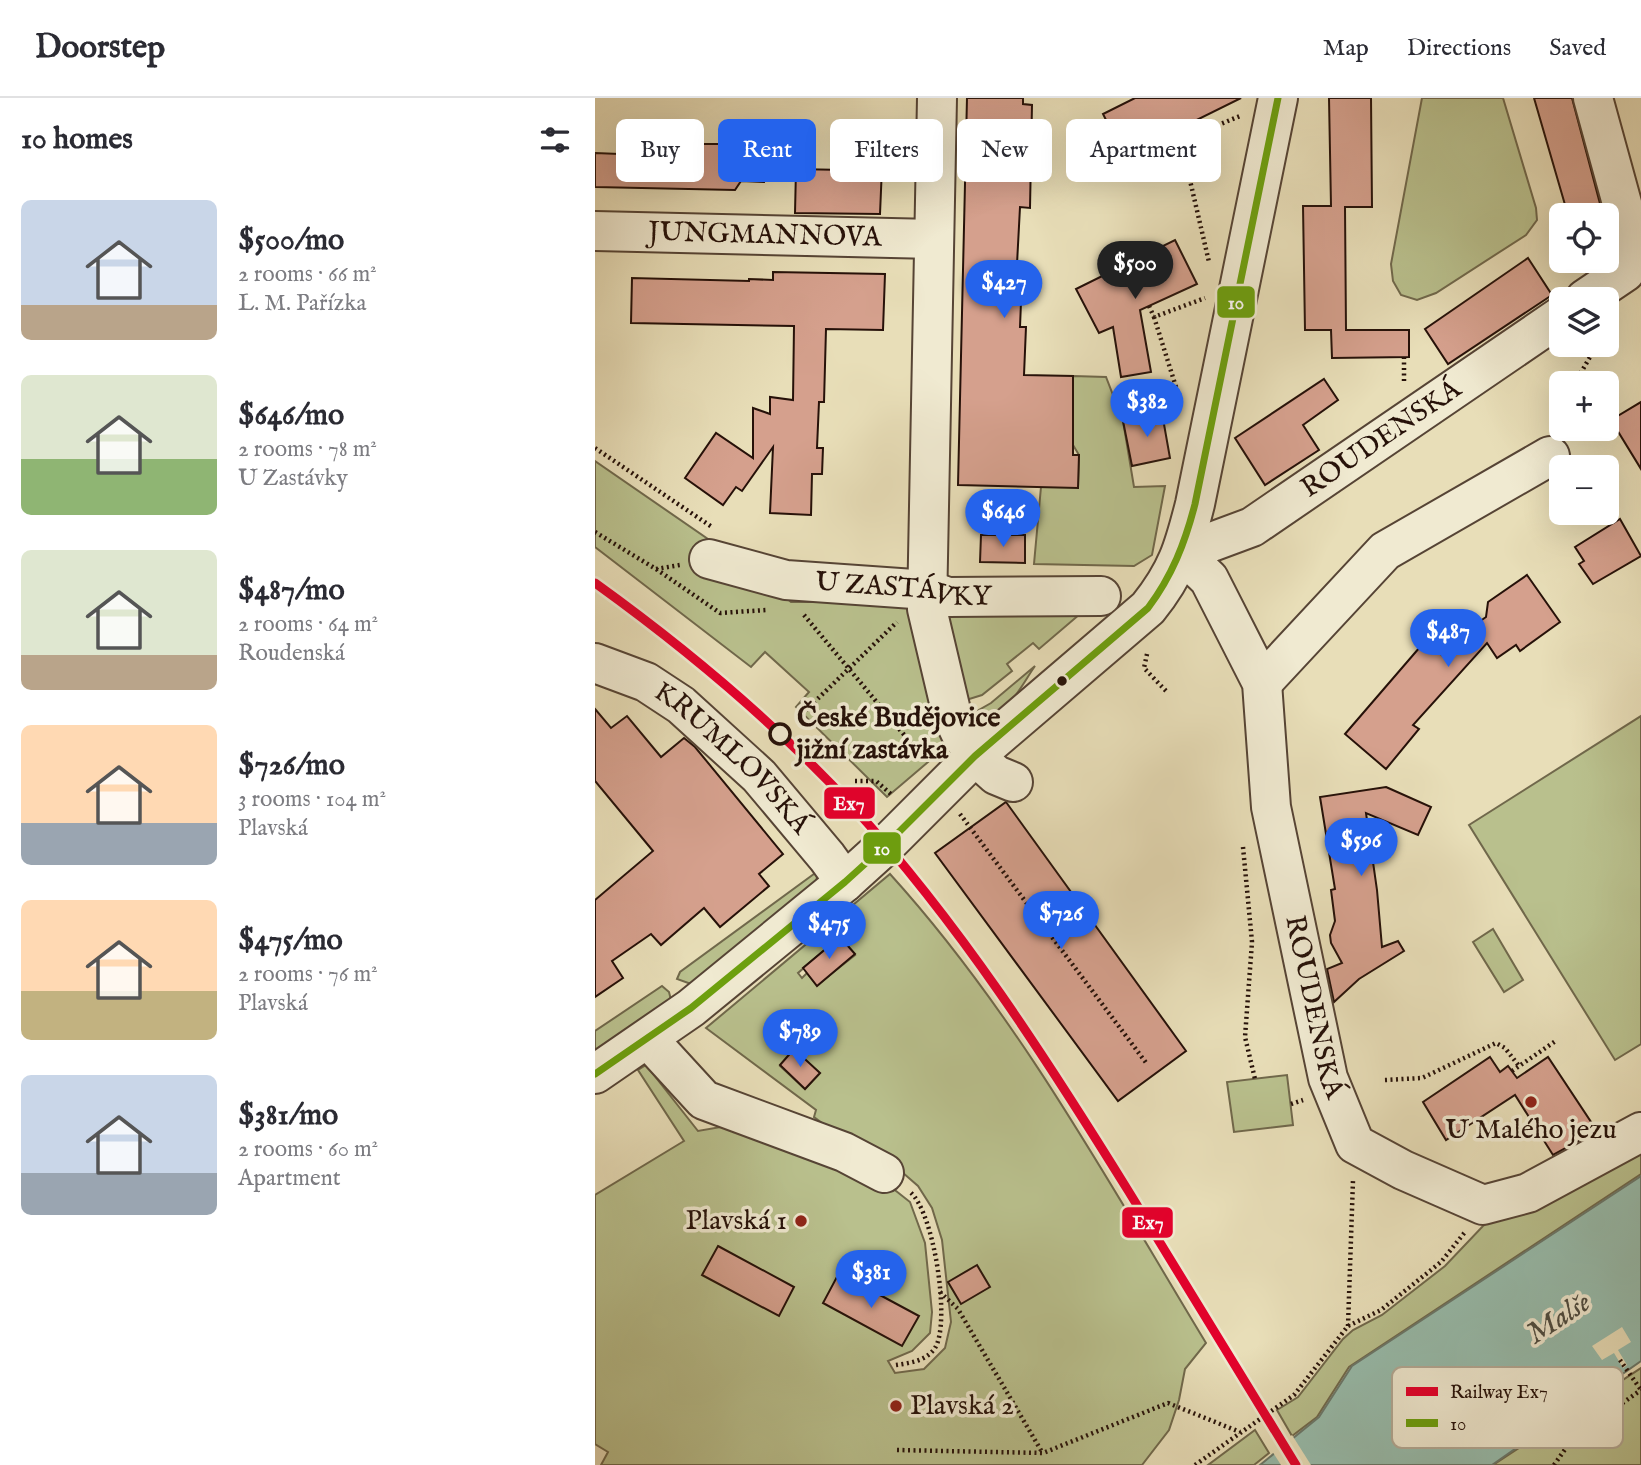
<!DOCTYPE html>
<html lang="en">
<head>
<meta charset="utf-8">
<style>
  :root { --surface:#fff; --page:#f2f2f3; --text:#2b2b33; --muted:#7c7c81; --line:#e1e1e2; --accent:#2563eb }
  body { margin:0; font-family:"IM FELL English",serif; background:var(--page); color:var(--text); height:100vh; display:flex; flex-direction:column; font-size:26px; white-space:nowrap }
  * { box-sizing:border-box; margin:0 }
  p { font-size:23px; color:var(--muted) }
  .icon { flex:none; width:38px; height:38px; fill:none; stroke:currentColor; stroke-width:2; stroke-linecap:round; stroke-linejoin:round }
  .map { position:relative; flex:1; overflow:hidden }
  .drawer { display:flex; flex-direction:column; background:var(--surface); width:595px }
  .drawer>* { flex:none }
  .top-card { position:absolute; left:21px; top:21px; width:665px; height:63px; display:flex; gap:14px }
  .controls { position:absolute; left:954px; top:105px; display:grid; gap:14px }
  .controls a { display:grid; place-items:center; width:70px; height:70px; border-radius:10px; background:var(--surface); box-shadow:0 7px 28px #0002; font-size:35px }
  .price { position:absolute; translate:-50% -60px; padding:0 16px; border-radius:24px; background:var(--accent); color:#fff; font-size:23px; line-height:46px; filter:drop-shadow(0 2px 4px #0008) }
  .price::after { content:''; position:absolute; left:50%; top:42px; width:21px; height:16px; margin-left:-10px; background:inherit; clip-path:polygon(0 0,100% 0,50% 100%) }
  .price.on { background:#222; color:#fff }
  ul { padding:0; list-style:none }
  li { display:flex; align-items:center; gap:21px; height:175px; padding:0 21px }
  li span { display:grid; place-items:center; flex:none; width:196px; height:140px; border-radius:10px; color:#555 }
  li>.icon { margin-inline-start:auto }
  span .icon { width:84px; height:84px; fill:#fffc; stroke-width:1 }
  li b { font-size:30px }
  h2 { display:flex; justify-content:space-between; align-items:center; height:84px; padding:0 21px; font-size:30px }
  .chip { padding:0 24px; border-radius:10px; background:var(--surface); box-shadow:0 7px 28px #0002; font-size:24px; line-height:63px }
  .chip.on { background:var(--accent); color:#fff }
  header { display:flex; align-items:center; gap:42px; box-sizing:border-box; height:98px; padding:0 35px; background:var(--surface); border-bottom:2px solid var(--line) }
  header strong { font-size:33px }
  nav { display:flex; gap:38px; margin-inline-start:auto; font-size:24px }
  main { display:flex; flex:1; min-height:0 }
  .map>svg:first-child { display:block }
</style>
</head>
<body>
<header>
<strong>Doorstep</strong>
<nav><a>Map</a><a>Directions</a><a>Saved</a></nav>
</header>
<main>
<section class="drawer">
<h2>10 homes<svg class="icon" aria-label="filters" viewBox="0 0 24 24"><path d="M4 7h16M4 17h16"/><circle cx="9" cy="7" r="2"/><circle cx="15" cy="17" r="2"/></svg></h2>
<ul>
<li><span style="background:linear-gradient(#c9d6e8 75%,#b9a48a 0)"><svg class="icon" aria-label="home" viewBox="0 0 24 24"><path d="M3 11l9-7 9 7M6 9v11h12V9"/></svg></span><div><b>$500/mo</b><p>2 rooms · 66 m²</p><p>L. M. Pařízka</p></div></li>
<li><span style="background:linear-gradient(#dfe7d0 60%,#8fb573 0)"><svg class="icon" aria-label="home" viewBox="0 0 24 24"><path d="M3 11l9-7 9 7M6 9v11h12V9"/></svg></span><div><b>$646/mo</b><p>2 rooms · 78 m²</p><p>U Zastávky</p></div></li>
<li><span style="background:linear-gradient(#dfe7d0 75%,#b9a48a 0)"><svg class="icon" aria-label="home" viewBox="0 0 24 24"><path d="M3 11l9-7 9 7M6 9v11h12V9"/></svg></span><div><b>$487/mo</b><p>2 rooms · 64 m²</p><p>Roudenská</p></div></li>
<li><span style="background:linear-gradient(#ffd9b3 70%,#9aa5b1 0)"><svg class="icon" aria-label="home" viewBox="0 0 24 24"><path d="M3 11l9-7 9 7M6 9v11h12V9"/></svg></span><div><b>$726/mo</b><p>3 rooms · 104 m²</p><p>Plavská</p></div></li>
<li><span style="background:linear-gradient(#ffd9b3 65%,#c2b280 0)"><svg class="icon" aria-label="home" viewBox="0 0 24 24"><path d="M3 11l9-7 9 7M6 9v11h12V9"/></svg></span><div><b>$475/mo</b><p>2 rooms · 76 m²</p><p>Plavská</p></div></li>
<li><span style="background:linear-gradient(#c9d6e8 70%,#9aa5b1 0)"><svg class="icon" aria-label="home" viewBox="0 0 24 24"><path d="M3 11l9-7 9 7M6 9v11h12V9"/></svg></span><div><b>$381/mo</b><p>2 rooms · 60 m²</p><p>Apartment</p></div></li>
</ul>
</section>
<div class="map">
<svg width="1046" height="1367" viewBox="0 0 1046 1367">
  <rect width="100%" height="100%" fill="#e8deb8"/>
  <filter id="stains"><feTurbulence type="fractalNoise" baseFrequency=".00286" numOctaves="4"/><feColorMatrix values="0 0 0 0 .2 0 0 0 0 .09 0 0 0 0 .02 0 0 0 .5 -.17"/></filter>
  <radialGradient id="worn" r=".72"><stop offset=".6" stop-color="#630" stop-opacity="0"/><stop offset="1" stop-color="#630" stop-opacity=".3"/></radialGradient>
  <!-- green -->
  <g fill="#b9c08d" stroke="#70684b" stroke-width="2" fill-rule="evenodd">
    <path d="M827 0H908L941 110 942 122 931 137 841 195 822 202 806 197 798 183 796 166Z"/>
    <path d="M478 278 511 279 528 323 539 389 570 388 557 457 539 468 439 466 446 389H483L484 357 478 347Z"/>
    <path d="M0 363 168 479 196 504H312L353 647 292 699 201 609 214 594 170 554 156 569 0 449Z"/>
    <path d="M492 510 444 551 438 545 412 566 417 573 387 597 368 603 353 514Z"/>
    <path d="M440 568C425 589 408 630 377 616L396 605Z"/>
    <path d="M1046 618V946L1020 962 874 727Z"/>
    <path d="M223 773 221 785 99 887 82 881 85 874Z"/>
    <path d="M295 776C422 916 514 1085 611 1245L590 1271 584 1302 574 1332 547 1367H6L13 1354 0 1346V1097L89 1043 43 972 51 967 103 1033 143 1026 282 1078 315 1104 330 1145 337 1214 335 1235 317 1253 293 1263 300 1275 329 1271 350 1250 356 1224 347 1142 337 1110 323 1088 299 1067 258 1048 219 1019 221 1012 111 930ZM245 839 260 857 222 887 212 875 207 880 203 875ZM199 952 225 975 210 991 185 968Z"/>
    <path d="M898 831 928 882 909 894 878 844Z"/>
    <path d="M67 888 74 894 76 902 0 960V933Z"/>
    <path d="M692 977 698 1027 639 1034 632 984Z"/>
    <path d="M1046 1044V1076L754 1269 722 1319 697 1338 682 1312 703 1299 748 1241 758 1232 787 1217 850 1168 888 1128 918 1107Z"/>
    <path d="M1046 1270V1367H898Z"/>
    <path d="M660 1332 674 1355 659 1367H613Z"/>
  </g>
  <!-- water -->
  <path fill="#97bcac" stroke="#6a786b" stroke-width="2" d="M1046 1078V1263L897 1367H665L724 1319 757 1268Z"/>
  <!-- pier -->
  <g fill="#e8deb8">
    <path d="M1027 1229 1036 1244 1023 1252 1032 1267 1028 1270 1019 1255 1007 1262 997 1248Z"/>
    <path d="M697 1337 716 1367H686L677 1353Z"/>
  </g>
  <!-- building -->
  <g fill="#d5a08d" stroke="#261109" stroke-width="2">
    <path d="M372 0H428V6L437 7 435 110 425 109 420 204H426L425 229H431L429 277 478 278V357H484L483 390 363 387Z"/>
    <path d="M540 0H646L529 58 508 16Z"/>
    <path d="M734 0H776L777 109H750L751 232H814V259L737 260 736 232H710L708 108H736Z"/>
    <path d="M939 0H977L1008 117H973Z"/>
    <path d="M250 33 312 36V69H287L285 116 200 115 201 71 249 72Z"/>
    <path d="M125 37 170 39 169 84 146 83 140 92 0 89V55L24 56V50L71 52 72 46H124Z"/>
    <path d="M580 142 602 186 545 212 556 274 526 279 518 229 504 235 481 191Z"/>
    <path d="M933 160 957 197 853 266 830 231Z"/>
    <path d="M178 174 290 176 288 232 231 231 229 304H224L222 350H228L227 376H217L216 417 175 415 178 349 147 393 141 389 128 407 90 380 121 335 158 360V310L175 316V299L198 302 199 228 36 225 37 180 154 183V181L178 182Z"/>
    <path d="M729 281 743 302 708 327 724 352 670 387 640 340Z"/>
    <path d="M1046 304V371L1016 322Z"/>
    <path d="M567 315 575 360 537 368 528 323Z"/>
    <path d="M1025 421 1046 458 998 486 984 466 989 463 980 449Z"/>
    <path d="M386 437H430V465L385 464Z"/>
    <path d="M932 477 965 524 925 553 921 547 902 560 892 545 818 627 824 631 791 671 750 636 831 542 848 558 867 536 891 519 893 504Z"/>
    <path d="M0 611 16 630 32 618 66 659 89 640 100 649 188 756 164 776 174 788 125 829 109 810 66 847 56 836 17 863 28 880 0 899V802L58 753 0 683Z"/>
    <path d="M791 689 836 709 823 737 771 715 782 792 787 849 803 843 809 853 764 881 739 904 732 871 747 865 736 845 735 837 740 823 736 792 740 791 725 699Z"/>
    <path d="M411 704 591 953 523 1003 340 755Z"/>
    <path d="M245 839 260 856 222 888 208 870Z"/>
    <path d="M199 951 225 975 210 991 185 967Z"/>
    <path d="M895 959 905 974 913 968 922 980 953 959 1002 1033 958 1057 920 997 851 1042 828 1004Z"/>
    <path d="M123 1148 199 1189 184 1218 107 1177Z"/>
    <path d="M382 1167 395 1189 366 1206 353 1184Z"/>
    <path d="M244 1175 324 1218 307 1248 228 1205Z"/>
  </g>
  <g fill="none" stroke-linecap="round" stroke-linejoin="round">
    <!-- minor casing -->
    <g stroke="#564435" stroke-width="42">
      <g id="minor">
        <path d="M342 0 332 511 357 617 365 634 380 658 401 677 418 684"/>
        <path d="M998 0 1039 149"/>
        <path id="s1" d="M0 133 339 141"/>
        <path d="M990 201 1030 174 1046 133"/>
        <path id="s2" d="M587 455 614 481 667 585 676 709 733 980 760 1046 808 1072 888 1107 933 1095 1046 1034"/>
        <path id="s3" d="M587 455 657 429 966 218"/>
        <path id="s4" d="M114 461 191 482 333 492 353 499 506 498"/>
        <path id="s5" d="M0 565 51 584 86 607 164 678 232 759 250 784"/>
        <path d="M667 585 790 453 955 358"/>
        <path d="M53 941 109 1002 249 1054 289 1075"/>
        <path d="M0 976 96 910 250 784 292 746 380 658 553 510C582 474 589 450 600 406L683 0"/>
      </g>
    </g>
    <!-- path -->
    <g stroke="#261109" stroke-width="4.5" stroke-dasharray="2 3.5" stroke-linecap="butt">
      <path d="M576 34 582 44 645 18"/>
      <path d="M582 44 590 61 614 164"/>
      <path d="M554 208 559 219 610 200"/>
      <path d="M559 219 586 305"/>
      <path d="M809 259V285"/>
      <path d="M980 285 1002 247"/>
      <path d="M0 350 117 429"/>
      <path d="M0 434 61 471 125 515 171 512"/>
      <path d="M61 471 85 467"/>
      <path d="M209 517 331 663"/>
      <path d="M552 556 549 570 572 594"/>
      <path d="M207 616 302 524"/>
      <path d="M260 683H281L297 697"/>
      <path d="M365 716 552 966"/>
      <path d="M648 749 657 844 650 939 660 981"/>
      <path d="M917 973 962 942"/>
      <path d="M790 982 827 980 901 945 910 950 924 968"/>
      <path d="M696 1006 708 1002"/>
      <path d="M345 1194 363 1211 447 1354"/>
      <path d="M753 1228 758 1082"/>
      <path d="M1025 1262 1046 1292"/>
      <path d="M301 1267C315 1265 331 1263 340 1250 356 1225 339 1113 315 1094"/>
      <path d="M302 1352 448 1355 573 1305 645 1334"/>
      <path d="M600 1367 699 1297 753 1228 786 1212 846 1164 870 1134"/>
      <path d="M959 1367 978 1340 1046 1292"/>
    </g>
    <!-- minor -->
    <use href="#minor" stroke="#f0ead1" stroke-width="38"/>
    <!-- bus-1 casing -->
    <g stroke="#f0ead1" stroke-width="12">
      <path id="bus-1" d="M0 976 96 910 250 784 292 746 380 658 553 510C577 478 590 445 600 406L683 0"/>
    </g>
    <!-- bus-1 -->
    <use href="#bus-1" stroke="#6da00e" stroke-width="7"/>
    <!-- rail-1 casing -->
    <g stroke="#f0ead1" stroke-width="14">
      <path id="rail-1" d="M0 485C93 552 180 625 258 709 365 826 451 960 534 1094 590 1185 645 1276 701 1367"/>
    </g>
    <!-- rail-1 -->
    <use href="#rail-1" stroke="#e4002b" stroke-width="9"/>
  </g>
  <!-- markers -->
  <circle fill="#261109" stroke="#f0ead1" stroke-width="2.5" cx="467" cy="583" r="6"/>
  <circle fill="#f0ead1" stroke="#261109" stroke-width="3.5" cx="185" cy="636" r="10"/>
  <g fill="#8f2418" stroke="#f0ead1" stroke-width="2.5">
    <circle cx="936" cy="1004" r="7"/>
    <circle cx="206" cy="1123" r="7"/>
    <circle cx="301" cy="1308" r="7"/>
  </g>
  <g text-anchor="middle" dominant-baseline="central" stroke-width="7" stroke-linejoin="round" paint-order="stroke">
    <!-- street labels -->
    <g font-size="28" fill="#261109" stroke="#f0ead1">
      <text stroke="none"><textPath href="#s1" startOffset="170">JUNGMANNOVA</textPath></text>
      <text stroke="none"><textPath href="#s3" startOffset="231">ROUDENSKÁ</textPath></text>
      <text stroke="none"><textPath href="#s4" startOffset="198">U ZASTÁVKY</textPath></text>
      <text stroke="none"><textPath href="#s5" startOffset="170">KRUMLOVSKÁ</textPath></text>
      <text stroke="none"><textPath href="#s2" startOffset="483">ROUDENSKÁ</textPath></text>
    </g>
    <!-- stop labels -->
    <g font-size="28" font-weight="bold" fill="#261109" stroke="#f0ead1" text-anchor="start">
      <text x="202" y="620">České Budějovice<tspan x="202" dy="32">jižní zastávka</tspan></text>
    </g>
    <!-- poi labels -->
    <g font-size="28" fill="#261109" stroke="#f0ead1">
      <text x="936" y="1032">U Malého jezu</text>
      <text x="192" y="1123" text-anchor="end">Plavská 1</text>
      <text x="315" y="1308" text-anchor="start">Plavská 2</text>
    </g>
    <!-- water labels -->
    <g font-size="30" font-style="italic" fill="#4e4d42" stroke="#f0ead1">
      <text transform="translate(964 1221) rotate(-33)">Malše</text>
    </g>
  </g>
  <!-- legend -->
  <rect x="797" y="1269" width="231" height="81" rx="10" fill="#f0ead1" stroke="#b3a995" stroke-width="2"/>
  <rect x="811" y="1289" width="32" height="9" fill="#e4002b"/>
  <rect x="811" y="1321" width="32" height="8" fill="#6da00e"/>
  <g font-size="19" fill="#261109">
    <text x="855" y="1300">Railway Ex7</text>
    <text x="855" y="1332">10</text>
  </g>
  <g stroke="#f0ead1" stroke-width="2.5">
    <rect x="621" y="187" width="40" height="34" rx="7" fill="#6da00e"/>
    <rect x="228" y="688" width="53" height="34" rx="7" fill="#e4002b"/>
    <rect x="267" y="733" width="40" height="34" rx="7" fill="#6da00e"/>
    <rect x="526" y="1108" width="53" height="33" rx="7" fill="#e4002b"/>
  </g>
  <g font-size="19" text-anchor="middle" font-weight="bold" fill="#fff">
    <text x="641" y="211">10</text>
    <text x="254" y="712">Ex7</text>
    <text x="287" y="757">10</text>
    <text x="553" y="1131">Ex7</text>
  </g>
  <rect width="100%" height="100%" filter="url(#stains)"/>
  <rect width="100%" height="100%" fill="url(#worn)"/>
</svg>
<div class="controls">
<a><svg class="icon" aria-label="locate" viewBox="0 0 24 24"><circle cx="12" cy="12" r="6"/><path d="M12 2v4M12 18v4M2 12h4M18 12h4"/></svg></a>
<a><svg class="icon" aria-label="layers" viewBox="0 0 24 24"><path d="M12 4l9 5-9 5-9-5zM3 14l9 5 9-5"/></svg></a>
<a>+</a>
<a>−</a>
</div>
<b class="price on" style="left:540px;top:203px">$500</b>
<b class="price" style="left:409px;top:222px">$427</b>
<b class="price" style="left:552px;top:341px">$382</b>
<b class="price" style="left:408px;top:451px">$646</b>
<b class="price" style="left:853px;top:571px">$487</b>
<b class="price" style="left:766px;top:780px">$596</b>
<b class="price" style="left:466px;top:853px">$726</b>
<b class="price" style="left:234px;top:863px">$475</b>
<b class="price" style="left:205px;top:971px">$789</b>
<b class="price" style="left:276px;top:1212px">$381</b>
<div class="top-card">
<a class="chip">Buy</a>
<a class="chip on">Rent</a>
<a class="chip">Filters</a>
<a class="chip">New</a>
<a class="chip">Apartment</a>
</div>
</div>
</main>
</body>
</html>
